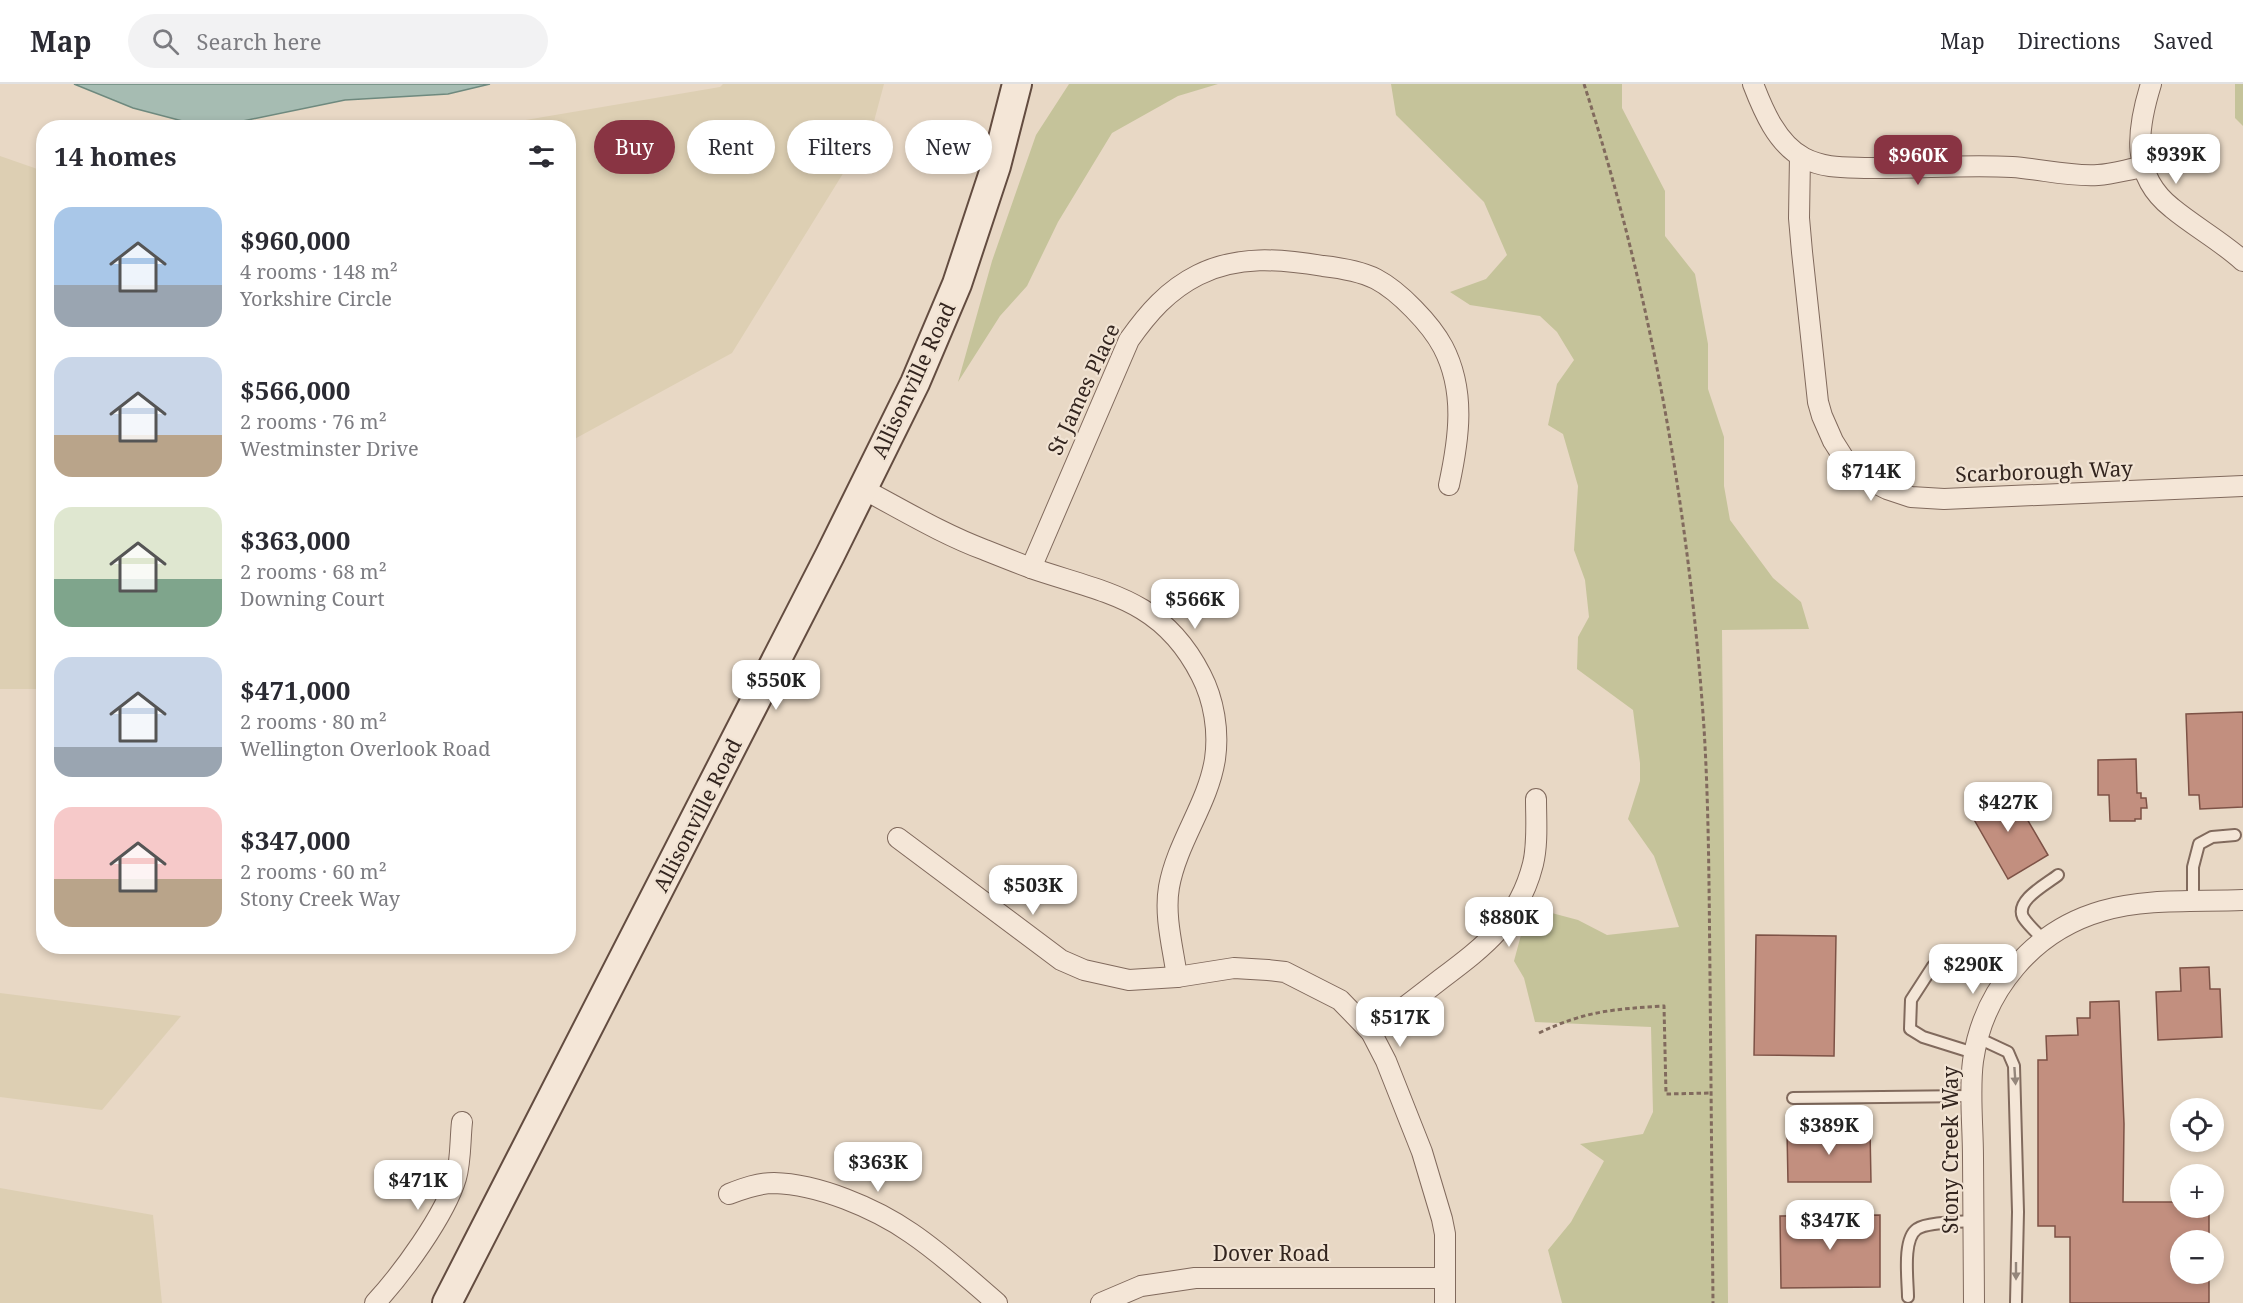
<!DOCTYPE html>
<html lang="en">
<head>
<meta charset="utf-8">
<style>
  :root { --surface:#fff; --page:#f2f2f3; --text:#2b2b33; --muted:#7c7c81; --line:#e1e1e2; --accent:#893443 }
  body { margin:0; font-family:"Noto Serif",serif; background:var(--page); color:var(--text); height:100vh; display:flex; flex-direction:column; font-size:22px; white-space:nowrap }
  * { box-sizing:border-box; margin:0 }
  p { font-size:20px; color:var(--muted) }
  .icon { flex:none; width:33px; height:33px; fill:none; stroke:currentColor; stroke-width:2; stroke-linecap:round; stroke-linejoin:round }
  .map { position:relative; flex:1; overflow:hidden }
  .side { position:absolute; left:36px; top:36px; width:540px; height:834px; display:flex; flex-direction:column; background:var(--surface); border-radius:24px; box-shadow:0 3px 9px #0003 }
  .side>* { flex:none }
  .hud { position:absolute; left:594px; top:36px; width:570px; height:54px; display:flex; gap:12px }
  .controls { position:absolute; left:2170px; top:1014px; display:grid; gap:12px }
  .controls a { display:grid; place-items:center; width:54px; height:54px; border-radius:50%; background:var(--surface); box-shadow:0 3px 9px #0003; font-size:30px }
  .price { position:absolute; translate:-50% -51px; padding:0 14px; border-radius:12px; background:#fff; color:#222; font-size:20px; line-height:39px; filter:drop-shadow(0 2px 3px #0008) }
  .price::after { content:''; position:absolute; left:50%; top:36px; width:18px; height:14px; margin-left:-9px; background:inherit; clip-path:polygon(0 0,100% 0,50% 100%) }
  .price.current { background:var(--accent); color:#fff }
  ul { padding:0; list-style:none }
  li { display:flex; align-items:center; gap:18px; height:150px; padding:0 18px }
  li span { display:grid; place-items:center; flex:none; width:168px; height:120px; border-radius:18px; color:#555 }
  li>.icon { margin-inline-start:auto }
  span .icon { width:72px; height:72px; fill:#fffc; stroke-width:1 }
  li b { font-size:26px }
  h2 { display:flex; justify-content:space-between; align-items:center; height:72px; padding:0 18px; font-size:26px }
  .pill { padding:0 21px; border-radius:27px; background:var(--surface); box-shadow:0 3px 9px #0003; font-size:21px; line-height:54px }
  .pill.current { background:var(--accent); color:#fff }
  header { display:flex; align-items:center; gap:36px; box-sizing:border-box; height:84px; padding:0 30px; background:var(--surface); border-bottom:2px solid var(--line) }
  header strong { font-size:28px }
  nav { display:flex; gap:33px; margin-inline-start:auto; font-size:21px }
  .search { width:420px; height:54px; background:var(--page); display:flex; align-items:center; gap:15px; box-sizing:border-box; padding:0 21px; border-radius:33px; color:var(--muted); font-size:22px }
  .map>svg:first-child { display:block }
</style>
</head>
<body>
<header>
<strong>Map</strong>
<div class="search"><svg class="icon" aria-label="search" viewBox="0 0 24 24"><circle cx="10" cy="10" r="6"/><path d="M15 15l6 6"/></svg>Search here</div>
<nav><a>Map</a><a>Directions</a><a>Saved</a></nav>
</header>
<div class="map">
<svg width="2243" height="1219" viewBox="0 0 2243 1219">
  <rect width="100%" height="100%" fill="#e8d8c5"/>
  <!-- farmland -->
  <g fill="#ddcfb3">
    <path d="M723 0H884L873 41 732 269 569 358 568 44 484 43 720 3Z"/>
    <path d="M0 72 43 87V605H0Z"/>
    <path d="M0 909 181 932 102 1026 0 1013Z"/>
    <path d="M0 1104 153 1131 162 1219H0Z"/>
  </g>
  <!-- green -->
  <g fill="#c5c39a">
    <path d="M1069 0H1218L1178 12 1112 49 1058 138 1027 202 1000 232 958 298 992 177 1036 51Z"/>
    <path d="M1391 0H1622V24L1665 107V152L1695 190 1708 260V305L1724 353V402L1730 436 1773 494 1801 518 1809 545 1722 546 1728 1219H1562L1548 1166 1571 1138 1604 1077 1580 1060 1643 1050 1653 1028 1651 943 1535 938 1524 894 1514 877 1521 851 1533 824 1578 836 1607 851 1679 843 1654 772 1628 735 1640 697V679L1633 626 1577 585 1578 553 1589 533 1585 496 1574 466 1578 402 1563 350 1548 341 1557 300 1574 276 1557 248 1540 232 1470 221 1450 208 1486 195 1507 171 1484 118 1396 31Z"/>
    <path d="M2235 0H2243V42L2235 34Z"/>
  </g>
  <!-- water -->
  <path fill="#a6bcb2" stroke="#6e897e" stroke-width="1.5" d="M74 0H490L448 10 345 16 209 44 133 24Z"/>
  <!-- building -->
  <g fill="#c28f7f" stroke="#7d5246" stroke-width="1.5">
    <path d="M2243 628V723L2200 725 2199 711H2189L2186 630Z"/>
    <path d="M2136 675 2137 709H2141V714H2146L2147 724H2141V735H2135V737H2110L2109 711H2098V676Z"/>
    <path d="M2009 704 2048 771 2008 795 1968 725Z"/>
    <path d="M1756 851 1836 852 1834 972 1754 971Z"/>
    <path d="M2209 883 2210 905H2220L2222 953 2158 956 2156 908 2181 907 2180 884Z"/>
    <path d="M2119 917 2124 1040 2123 1118H2181V1124H2209V1156H2181V1190H2209V1219H2070V1153H2055V1142H2038V976H2047L2046 952 2078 951 2077 934H2090V918Z"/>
    <path d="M1821 1043H1837V1046H1870L1871 1098H1788L1787 1047 1821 1046Z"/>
    <path d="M1880 1131V1203L1781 1204 1780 1132Z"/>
  </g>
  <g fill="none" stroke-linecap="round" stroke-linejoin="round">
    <!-- service casing -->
    <g stroke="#816a5d" stroke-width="14">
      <g id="service">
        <path d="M2193 818V783L2199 760 2212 753 2235 751"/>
        <path d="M2043 855C2037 849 2028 841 2023 833 2015 816 2047 800 2058 791"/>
        <path d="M1933 882 1911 916 1910 945 1923 953 1974 969"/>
        <path d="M1978 954 2008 968 2014 982 2018 1128 2016 1219"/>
        <path d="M1793 1014 1972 1012"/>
        <path d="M1908 1213C1908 1197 1902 1155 1917 1145 1927 1138 1960 1138 1973 1137"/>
      </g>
    </g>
    <!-- minor casing -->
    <g stroke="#816a5d" stroke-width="22">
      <g id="minor">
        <path d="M1753 0C1763 26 1777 60 1804 74 1825 85 1847 83 1870 84 1917 85 1965 80 2012 83 2041 85 2070 93 2098 91 2113 90 2129 85 2143 83"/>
        <path d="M2151 0C2137 45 2130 91 2172 124 2195 143 2221 157 2243 177"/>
        <path d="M1800 72 1799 134 1802 168 1818 318 1822 332 1833 357 1845 376 1873 398 1887 405 1911 413 1944 415 2243 402"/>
        <path d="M863 405C903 426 942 450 985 466 1000 472 1015 478 1031 484 1104 509 1162 514 1201 591 1214 616 1219 647 1215 675 1208 720 1177 758 1169 803 1164 832 1173 864 1177 893"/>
        <path d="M1031 484 1129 256C1148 229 1168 206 1198 191 1238 171 1280 175 1323 182 1341 184 1360 187 1376 195 1399 207 1431 240 1443 263 1466 307 1459 355 1449 401"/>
        <path d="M898 754 1061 876 1084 886 1129 896 1177 893 1234 884 1268 886 1285 888 1340 916 1371 948 1386 977 1422 1068 1442 1135 1445 1150V1219"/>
        <path d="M1371 948C1395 931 1418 913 1441 895 1485 862 1519 836 1533 780 1538 759 1536 736 1536 715"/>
        <path d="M729 1110C744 1104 758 1099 774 1099 818 1100 875 1124 911 1149 942 1170 969 1195 997 1219"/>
        <path d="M375 1219C402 1190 445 1131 456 1094 461 1077 460 1056 462 1038"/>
        <path d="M1101 1219 1141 1202 1195 1194H1444"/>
        <path d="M1974 1219C1974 1170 1973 1122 1973 1073 1973 1042 1969 1007 1973 977 1983 906 2033 847 2102 827 2146 814 2197 818 2243 816"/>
      </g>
    </g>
    <!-- secondary casing -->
    <g stroke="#634c40" stroke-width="32">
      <path id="secondary" d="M447 1219 830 471 915 299 957 200 996 82 1017 0"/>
    </g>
    <!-- path -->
    <g stroke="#816a5d" stroke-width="3" stroke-dasharray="4.5 3" stroke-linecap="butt">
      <path d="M1584 0C1651 208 1689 426 1704 644 1709 726 1709 808 1710 891 1711 1000 1712 1110 1713 1219"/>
      <path d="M1539 949C1585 927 1614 925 1664 922L1666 1010 1711 1009"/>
    </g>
    <!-- service -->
    <use href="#service" stroke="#f4e6d7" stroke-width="10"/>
    <!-- minor -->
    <use href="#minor" stroke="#f4e6d7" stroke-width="20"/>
    <!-- secondary -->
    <use href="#secondary" stroke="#f4e6d7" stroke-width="28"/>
  </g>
  <!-- one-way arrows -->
  <defs><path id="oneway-solid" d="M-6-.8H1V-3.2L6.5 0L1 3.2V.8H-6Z" transform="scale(1.5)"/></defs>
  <g fill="#94867b">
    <use href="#oneway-solid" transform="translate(2015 992) rotate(86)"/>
    <use href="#oneway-solid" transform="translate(2016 1187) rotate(90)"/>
  </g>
  <g text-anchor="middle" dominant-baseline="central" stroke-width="4.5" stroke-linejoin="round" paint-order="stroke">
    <!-- street labels -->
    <g font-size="21" fill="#33251f" stroke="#f1e3d3">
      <text transform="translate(913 296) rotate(-65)">Allisonville Road</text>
      <text transform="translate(1083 305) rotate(-65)">St James Place</text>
      <text transform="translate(2044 387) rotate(-2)">Scarborough Way</text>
      <text transform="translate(697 731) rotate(-63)">Allisonville Road</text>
      <text transform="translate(1950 1066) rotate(-90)">Stony Creek Way</text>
      <text x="1271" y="1169">Dover Road</text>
    </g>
  </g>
</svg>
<div class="controls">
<a><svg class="icon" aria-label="locate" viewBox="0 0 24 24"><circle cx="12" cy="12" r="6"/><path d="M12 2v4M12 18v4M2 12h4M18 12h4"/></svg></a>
<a>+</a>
<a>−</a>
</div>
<b class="price" style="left:2176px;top:101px">$939K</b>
<b class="price current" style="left:1918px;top:102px">$960K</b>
<b class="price" style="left:1871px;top:418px">$714K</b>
<b class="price" style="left:1195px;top:546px">$566K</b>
<b class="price" style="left:776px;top:627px">$550K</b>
<b class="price" style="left:2008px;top:749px">$427K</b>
<b class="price" style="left:1033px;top:832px">$503K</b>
<b class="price" style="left:1509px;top:864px">$880K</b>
<b class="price" style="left:1973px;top:911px">$290K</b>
<b class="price" style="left:1400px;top:964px">$517K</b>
<b class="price" style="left:1829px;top:1072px">$389K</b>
<b class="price" style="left:878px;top:1109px">$363K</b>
<b class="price" style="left:418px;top:1127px">$471K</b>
<b class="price" style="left:1830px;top:1167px">$347K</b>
<div class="hud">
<a class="pill current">Buy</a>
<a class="pill">Rent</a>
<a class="pill">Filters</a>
<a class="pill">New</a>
</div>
<section class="side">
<h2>14 homes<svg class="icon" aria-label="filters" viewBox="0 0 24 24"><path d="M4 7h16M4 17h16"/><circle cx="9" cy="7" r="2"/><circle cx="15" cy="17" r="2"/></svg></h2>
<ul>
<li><span style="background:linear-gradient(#a9c7e8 65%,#9aa5b1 0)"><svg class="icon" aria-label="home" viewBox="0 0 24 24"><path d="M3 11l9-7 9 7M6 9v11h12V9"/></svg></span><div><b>$960,000</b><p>4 rooms · 148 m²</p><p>Yorkshire Circle</p></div></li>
<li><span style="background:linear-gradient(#c9d6e8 65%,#b9a48a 0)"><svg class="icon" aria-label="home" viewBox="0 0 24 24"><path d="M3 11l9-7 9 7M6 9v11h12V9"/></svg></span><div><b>$566,000</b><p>2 rooms · 76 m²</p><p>Westminster Drive</p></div></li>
<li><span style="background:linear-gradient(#dfe7d0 60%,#7fa58c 0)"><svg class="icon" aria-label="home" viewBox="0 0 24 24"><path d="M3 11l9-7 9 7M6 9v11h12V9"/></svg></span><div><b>$363,000</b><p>2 rooms · 68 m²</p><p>Downing Court</p></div></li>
<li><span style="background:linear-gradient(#c9d6e8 75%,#9aa5b1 0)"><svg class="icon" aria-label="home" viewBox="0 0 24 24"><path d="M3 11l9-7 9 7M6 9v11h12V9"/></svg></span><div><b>$471,000</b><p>2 rooms · 80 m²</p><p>Wellington Overlook Road</p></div></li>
<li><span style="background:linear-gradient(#f6c9c9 60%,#b9a48a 0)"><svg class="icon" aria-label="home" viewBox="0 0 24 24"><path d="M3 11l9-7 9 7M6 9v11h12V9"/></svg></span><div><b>$347,000</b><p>2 rooms · 60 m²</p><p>Stony Creek Way</p></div></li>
</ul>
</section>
</div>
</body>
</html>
